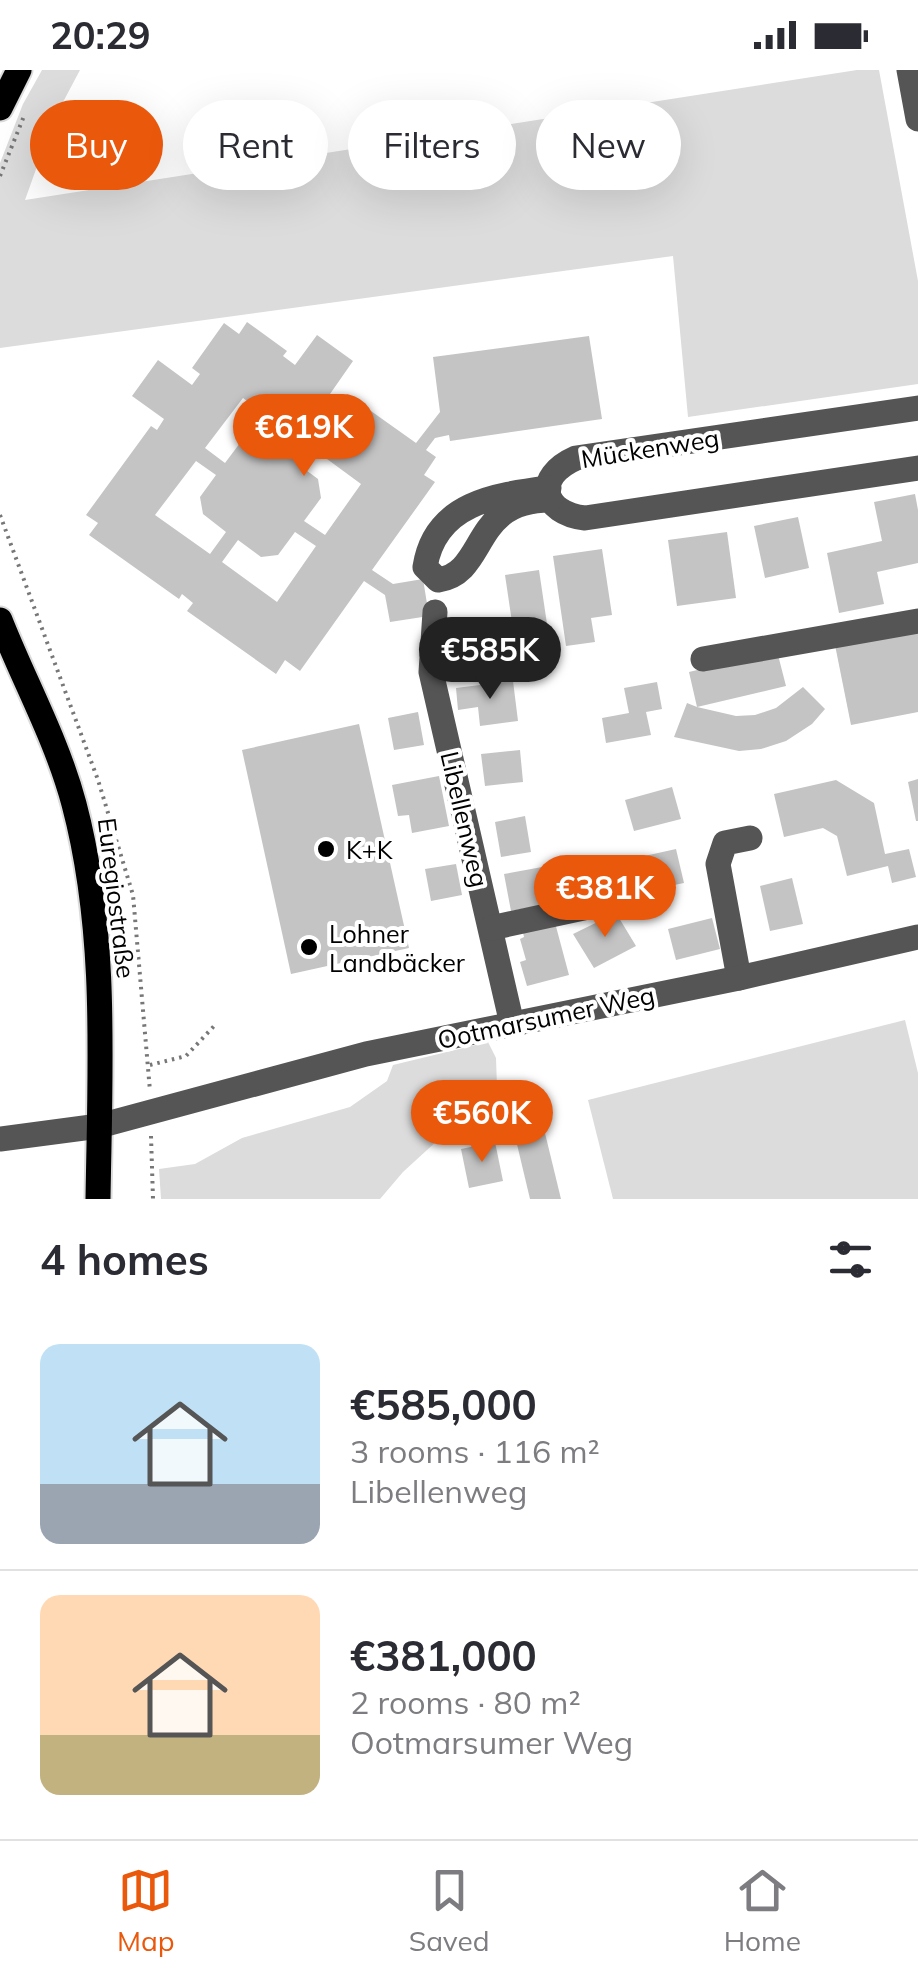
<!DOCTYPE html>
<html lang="en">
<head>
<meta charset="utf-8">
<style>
  :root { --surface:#fff; --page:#f2f2f3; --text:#2b2b33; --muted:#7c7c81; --line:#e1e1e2; --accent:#ea580c }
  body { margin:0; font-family:Mulish,sans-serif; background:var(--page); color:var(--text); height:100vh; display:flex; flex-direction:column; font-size:38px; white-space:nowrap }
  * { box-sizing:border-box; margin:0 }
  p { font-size:32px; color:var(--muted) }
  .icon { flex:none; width:55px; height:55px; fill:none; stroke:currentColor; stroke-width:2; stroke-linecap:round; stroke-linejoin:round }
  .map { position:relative; height:1129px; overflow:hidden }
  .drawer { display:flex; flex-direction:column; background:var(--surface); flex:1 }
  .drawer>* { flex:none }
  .guide { position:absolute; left:30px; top:30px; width:860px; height:90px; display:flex; gap:20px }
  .price { position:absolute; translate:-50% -85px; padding:0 22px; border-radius:35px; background:var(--accent); color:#fff; font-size:32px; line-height:65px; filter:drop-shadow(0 2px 5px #0008) }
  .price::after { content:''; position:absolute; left:50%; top:60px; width:30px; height:22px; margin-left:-15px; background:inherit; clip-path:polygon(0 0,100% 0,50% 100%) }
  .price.active { background:#222; color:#fff }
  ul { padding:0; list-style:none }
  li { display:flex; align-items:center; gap:30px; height:250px; padding:0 40px }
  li+li { border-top:2px solid var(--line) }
  li span { display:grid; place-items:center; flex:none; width:280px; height:200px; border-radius:20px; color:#555 }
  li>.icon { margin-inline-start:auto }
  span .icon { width:120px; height:120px; fill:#fffc; stroke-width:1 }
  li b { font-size:42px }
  h2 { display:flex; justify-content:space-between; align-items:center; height:120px; padding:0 40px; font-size:42px }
  .tag { padding:0 35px; border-radius:45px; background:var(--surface); box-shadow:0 10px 40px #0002; font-size:35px; line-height:90px }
  .tag.active { background:var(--accent); color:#fff }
  .status { display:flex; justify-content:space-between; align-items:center; height:70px; padding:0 50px; background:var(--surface); direction:ltr }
  .status svg { height:28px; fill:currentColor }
  .tabs { display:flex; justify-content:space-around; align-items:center; height:140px; border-top:2px solid var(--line); background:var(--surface); font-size:28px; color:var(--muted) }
  .tabs a { display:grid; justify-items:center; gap:5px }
  .tabs .active { color:var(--accent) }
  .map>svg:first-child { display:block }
</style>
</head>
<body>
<div class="status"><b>20:29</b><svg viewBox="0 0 49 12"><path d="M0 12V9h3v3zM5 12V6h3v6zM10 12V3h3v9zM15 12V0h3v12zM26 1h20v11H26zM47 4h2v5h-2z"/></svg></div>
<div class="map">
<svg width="918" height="1129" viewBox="0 0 918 1129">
  <rect width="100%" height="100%" fill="#fff"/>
  <!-- green -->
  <g fill="#dcdcdc">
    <path d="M42 0H80L54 49 25 130 857 0H879L918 211V314L688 347 673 186 0 278V93L23 34Z"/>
    <path d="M905 950 918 1003V1129H613L588 1030Z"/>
    <path d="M488 972 496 988 497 1017 488 1032 466 1053 451 1058 403 1102 380 1129H161L159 1099 195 1094 242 1068 350 1037 387 1011 393 995Z"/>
  </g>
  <!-- building -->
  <g fill="#c4c4c4" fill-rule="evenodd">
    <path d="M247 252 287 281 283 286 295 295 317 265 353 291 330 324 342 332 347 324 416 373 440 342 433 287 589 266 602 349 450 371 449 365 435 368 426 380 436 387 424 405 435 412 372 500 393 514 423 509 429 546 390 552 385 525 364 511 300 601 285 590 276 604 187 541 193 533 182 524 179 529 89 465 98 453 86 445 151 356 157 360 164 349 132 326 158 290 192 315 200 304 192 298 224 253 239 264ZM243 328 296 367 284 384 261 367 243 369 225 393 205 378ZM308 375 361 414 325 465 304 451 321 428 318 409 295 392ZM196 391 216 405 200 427 203 444 226 462 210 484 155 445ZM295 462 316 476 277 532 222 492 238 470 261 487 278 485Z"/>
    <path d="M915 424 918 440V493L877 502 884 534 839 543 827 483 882 471 874 432Z"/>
    <path d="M798 447 809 498 765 508 754 456Z"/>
    <path d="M727 462 736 528 677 536 668 470Z"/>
    <path d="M602 479 612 545 591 548 595 572 566 576 553 486Z"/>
    <path d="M539 500 547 554 513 559 505 505Z"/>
    <path d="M918 559V642L851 655 835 575Z"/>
    <path d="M486 564 491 594 459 599 454 569Z"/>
    <path d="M777 581 786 616 697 637 736 646 755 645 776 638 803 617 825 639 812 654 786 671 761 679 739 681 674 667 687 633 697 637 689 602Z"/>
    <path d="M513 611 518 651 480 656 478 637 458 640 456 618Z"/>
    <path d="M657 612 662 639 646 642 651 665 606 673 602 648 629 643 624 618Z"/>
    <path d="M418 642 424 675 394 680 388 648Z"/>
    <path d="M359 654 409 878 291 904 242 680Z"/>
    <path d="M520 680 523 712 485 716 481 684Z"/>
    <path d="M439 706 449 756 412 763 409 745 398 746 392 715Z"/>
    <path d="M918 709V751H916L908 712Z"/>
    <path d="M836 710 874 733 885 784 909 779 916 807 892 813 888 796 847 806 837 766 823 758 784 767 774 724Z"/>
    <path d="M672 717 681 749 634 761 625 730Z"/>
    <path d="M525 746 531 782 501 787 495 752Z"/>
    <path d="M676 779 684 813 639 822 631 789Z"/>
    <path d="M456 794 462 825 431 831 425 799Z"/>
    <path d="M553 795 558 820 546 822 548 834 511 841 504 804Z"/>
    <path d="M792 808 803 854 770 861 760 816Z"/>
    <path d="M616 843 636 876 594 898 573 864Z"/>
    <path d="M712 848 720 879 676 890 668 859Z"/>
    <path d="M554 849 569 905 527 916 520 892 526 890 520 869 524 867 522 858Z"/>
    <path d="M544 1059 561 1129H530L515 1066Z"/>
    <path d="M495 1072 503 1111 469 1118 461 1079Z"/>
  </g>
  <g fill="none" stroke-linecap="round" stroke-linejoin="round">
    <!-- major casing -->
    <g stroke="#dbdbdb" stroke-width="29">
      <g id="major">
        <path d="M0 38 19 0"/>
        <path d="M0 550C24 611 57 670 74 734 108 862 100 998 98 1129"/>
      </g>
    </g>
    <!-- path -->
    <g stroke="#777" stroke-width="4" stroke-dasharray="2.5 5" stroke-linecap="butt">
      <path d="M0 106 24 46"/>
      <path d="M0 445 98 710 133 825 150 1021"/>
      <path d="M150 995 186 986 215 955"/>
      <path d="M151 1066 153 1129"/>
    </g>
    <!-- minor -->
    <g stroke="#555" stroke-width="25">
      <path d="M909 0 918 49"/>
      <path d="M918 338 576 388C533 407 542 443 585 448L918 398"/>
      <path d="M549 418C495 425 435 433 425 497L438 510C488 503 470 430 550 430"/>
      <path d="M435 542 431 602 512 954"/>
      <path d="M703 589 918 551"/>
      <path d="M491 858 602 834"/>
      <path d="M739 908 718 794 725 773 750 768"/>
      <path d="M0 1069 99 1056 366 984 739 908 918 867"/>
    </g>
    <!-- major -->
    <use href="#major" stroke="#000" stroke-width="25"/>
  </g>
  <!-- markers -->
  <g fill="#000" stroke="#fff" stroke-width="4">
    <circle cx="326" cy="779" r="10"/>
    <circle cx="309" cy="877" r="10"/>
  </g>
  <g text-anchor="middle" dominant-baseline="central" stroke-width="8" stroke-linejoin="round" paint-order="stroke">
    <!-- street labels -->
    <g font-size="25" fill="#000" stroke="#fff">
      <text transform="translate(650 378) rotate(-9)">Mückenweg</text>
      <text transform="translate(465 749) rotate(77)">Libellenweg</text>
      <text transform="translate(117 828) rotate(83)">Euregiostraße</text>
      <text transform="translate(546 947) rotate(-12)">Ootmarsumer Weg</text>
    </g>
    <!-- poi labels -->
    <g font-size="25" fill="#000" stroke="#fff" text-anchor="start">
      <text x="346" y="779">K+K</text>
      <text x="329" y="863">Lohner<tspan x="329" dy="29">Landbäcker</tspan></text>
    </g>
  </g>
</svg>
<b class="price" style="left:304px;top:409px">€619K</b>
<b class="price active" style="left:490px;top:632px">€585K</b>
<b class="price" style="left:605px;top:870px">€381K</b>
<b class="price" style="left:482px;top:1095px">€560K</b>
<div class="guide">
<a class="tag active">Buy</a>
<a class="tag">Rent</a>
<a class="tag">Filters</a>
<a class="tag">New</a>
</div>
</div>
<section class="drawer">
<h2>4 homes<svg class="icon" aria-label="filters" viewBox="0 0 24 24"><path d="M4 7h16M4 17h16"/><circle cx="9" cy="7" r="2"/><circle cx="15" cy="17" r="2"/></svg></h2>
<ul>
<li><span style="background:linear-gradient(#bfe0f5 70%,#9aa5b1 0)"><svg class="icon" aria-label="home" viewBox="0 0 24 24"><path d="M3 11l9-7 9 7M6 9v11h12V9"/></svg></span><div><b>€585,000</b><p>3 rooms · 116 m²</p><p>Libellenweg</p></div></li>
<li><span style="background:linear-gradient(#ffd9b3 70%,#c2b280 0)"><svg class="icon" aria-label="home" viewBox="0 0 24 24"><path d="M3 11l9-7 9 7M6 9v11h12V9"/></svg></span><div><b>€381,000</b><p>2 rooms · 80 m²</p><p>Ootmarsumer Weg</p></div></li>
</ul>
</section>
<nav class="tabs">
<a class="active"><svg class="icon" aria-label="map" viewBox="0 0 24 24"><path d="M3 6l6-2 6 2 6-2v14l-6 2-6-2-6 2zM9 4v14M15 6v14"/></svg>Map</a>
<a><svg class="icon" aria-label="saved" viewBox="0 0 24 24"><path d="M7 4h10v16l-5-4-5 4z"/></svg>Saved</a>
<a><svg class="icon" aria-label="home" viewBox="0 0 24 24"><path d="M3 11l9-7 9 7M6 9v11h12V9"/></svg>Home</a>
</nav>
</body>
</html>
